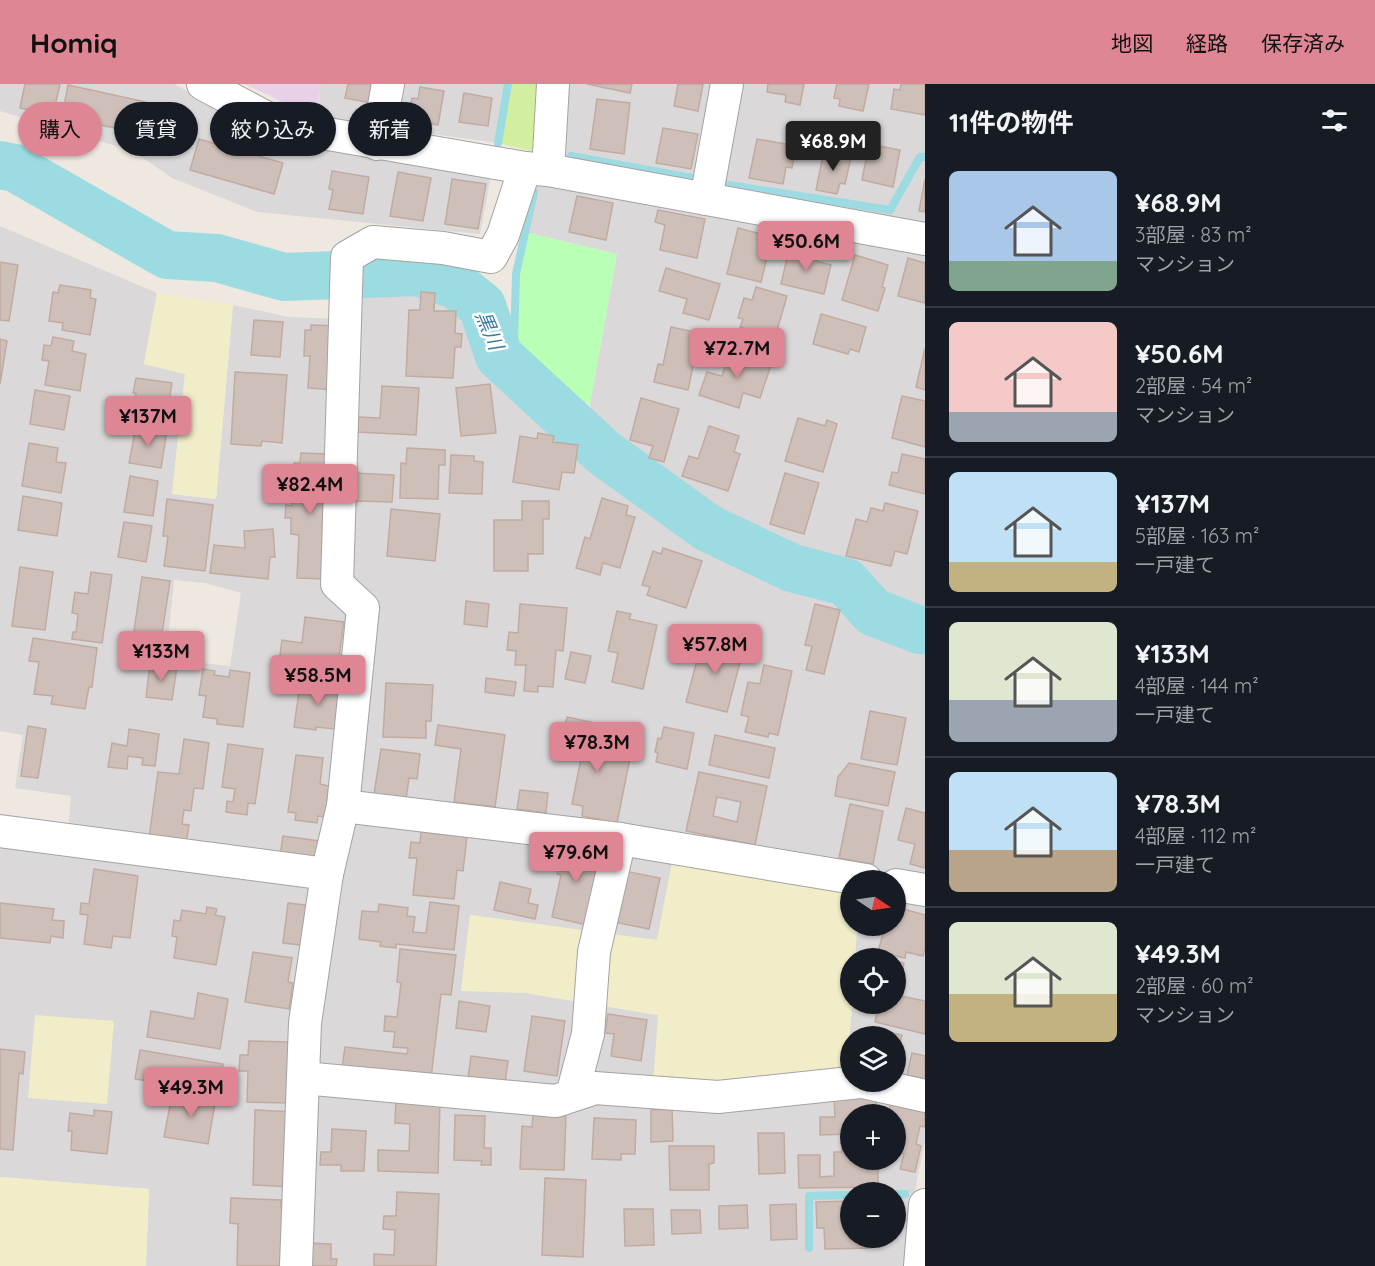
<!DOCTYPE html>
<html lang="ja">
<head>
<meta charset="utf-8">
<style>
  :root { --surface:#171b24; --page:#20242c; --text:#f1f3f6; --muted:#9ea1a6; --line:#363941; --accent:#de8693 }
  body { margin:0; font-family:Quicksand,"Noto Sans JP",sans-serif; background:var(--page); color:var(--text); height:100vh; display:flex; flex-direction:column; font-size:22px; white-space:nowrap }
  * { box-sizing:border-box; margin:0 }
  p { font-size:20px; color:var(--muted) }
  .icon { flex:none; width:33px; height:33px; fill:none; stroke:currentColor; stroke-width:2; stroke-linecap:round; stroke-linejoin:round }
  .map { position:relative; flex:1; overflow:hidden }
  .drawer { display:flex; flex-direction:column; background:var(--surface); width:450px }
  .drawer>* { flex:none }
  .hud { position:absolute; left:18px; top:18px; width:570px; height:54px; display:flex; gap:12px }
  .needle { width:39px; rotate:103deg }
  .fabs { position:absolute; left:840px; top:786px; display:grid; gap:12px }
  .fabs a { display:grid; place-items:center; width:66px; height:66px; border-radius:50%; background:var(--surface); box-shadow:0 2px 4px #0004; font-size:30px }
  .price { position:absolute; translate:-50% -51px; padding:0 14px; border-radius:6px; background:var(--accent); color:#111; font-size:20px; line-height:39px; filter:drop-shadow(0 2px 3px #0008) }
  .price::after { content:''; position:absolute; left:50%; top:36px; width:18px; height:14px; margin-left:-9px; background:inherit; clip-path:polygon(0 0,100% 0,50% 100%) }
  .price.on { background:#222; color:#fff }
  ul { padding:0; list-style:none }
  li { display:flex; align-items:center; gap:18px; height:150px; padding:0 24px }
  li+li { border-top:2px solid var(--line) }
  li span { display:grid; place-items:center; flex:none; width:168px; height:120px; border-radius:9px; color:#555 }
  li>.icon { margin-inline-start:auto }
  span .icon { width:72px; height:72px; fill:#fffc; stroke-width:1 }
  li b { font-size:26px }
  h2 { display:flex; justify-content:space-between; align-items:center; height:72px; padding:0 24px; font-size:26px }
  .chip { padding:0 21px; border-radius:27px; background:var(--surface); box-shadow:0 2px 4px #0004; font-size:21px; line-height:54px }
  .chip.on { background:var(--accent); color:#111 }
  header { display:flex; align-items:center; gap:36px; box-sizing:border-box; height:84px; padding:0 30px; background:var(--accent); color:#111 }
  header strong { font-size:28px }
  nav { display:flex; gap:33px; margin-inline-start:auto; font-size:21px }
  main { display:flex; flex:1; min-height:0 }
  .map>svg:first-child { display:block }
</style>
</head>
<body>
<header>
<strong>Homiq</strong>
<nav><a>地図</a><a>経路</a><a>保存済み</a></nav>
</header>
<main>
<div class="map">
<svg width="925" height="1182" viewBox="0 0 925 1182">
  <rect width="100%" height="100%" fill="#eee8e0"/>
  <!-- residential -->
  <g fill="#dad8d9" fill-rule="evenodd">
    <path d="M0 0H174L280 56 491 92 480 150 257 128 172 94 133 67 0 27Z"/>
    <path d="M321 0H508L498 59 317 34Z"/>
    <path d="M539 0H925V534L841 481 789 464 695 421 594 342 590 320 617 170 525 148 534 108Z"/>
    <path d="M0 142 157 209 144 280 185 290 172 410 216 415 233 221 288 233 340 235 338 203 418 201 460 212 495 277 598 372 702 454 795 499 840 510 858 538 925 562V1058L917 1095 908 1167V1182H146L149 1105 0 1093V742L68 749 71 712 15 704 23 651 0 647ZM174 496 205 499 241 509 230 582 166 575ZM896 796V842H857L855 874H896V920H852L847 989 659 931 526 909 461 906 470 831 657 857ZM850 952H896V998H850ZM850 1030H896V1076H850ZM850 1108H896V1154H850Z"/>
  </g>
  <!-- industrial -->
  <path fill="#e8d1e7" d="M245 0H321L316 34Z"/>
  <!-- farmland -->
  <g fill="#f0edc8">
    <path d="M157 209 233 221 216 415 172 410 185 290 144 280Z"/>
    <path d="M673 773 850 806V842H857L855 874H850V920H852L847 989 714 1003 653 999 658 931 526 909 461 907 470 831 657 856Z"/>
    <path d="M35 931 114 937 107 1020 28 1014Z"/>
    <path d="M0 1093 149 1105 146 1182H0Z"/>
  </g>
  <!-- grass -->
  <path fill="#d1ef9f" d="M508 0H539L536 68 498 59Z"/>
  <!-- park -->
  <path fill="#baffb6" d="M525 148 617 170 590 320 558 311 514 258 516 190Z"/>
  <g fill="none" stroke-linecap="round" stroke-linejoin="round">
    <!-- stream -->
    <g stroke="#9bdbe1" stroke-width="8">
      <path d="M498 59 508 0"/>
      <path d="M571 72 703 96"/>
      <path d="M716 99 890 126 920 73H925"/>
      <path d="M499 272 514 258 516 190 534 108"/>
      <path d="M896 1110H905"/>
      <path d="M809 1164V1112L850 1111"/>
    </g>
    <!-- river -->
    <path stroke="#9bdbe1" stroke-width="48" d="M0 81 15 84 167 171 217 174 284 193 418 188 456 201 482 222 499 272 604 369 708 444 792 484 846 498 873 528 920 546H925"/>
  </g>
  <!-- building -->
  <g fill="#cfbfb9" stroke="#c1aba1" stroke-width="1.5" fill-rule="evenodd">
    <path d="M25 0H60L53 31 20 24Z"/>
    <path d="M348 0H375L371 19 345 14Z"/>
    <path d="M587 0H632L630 9Z"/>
    <path d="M678 0H703L698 27 674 22Z"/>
    <path d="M768 0H804L800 21 785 18 786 11 767 8Z"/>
    <path d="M837 0H869L863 27 839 22 840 15 834 14Z"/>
    <path d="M901 0H925V31L891 25 894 5 900 6Z"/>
    <path d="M68 1 146 18 139 49 62 33Z"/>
    <path d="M420 3 444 7 438 41 408 36 412 14 418 15Z"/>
    <path d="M464 9 492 14 488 42 459 38Z"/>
    <path d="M597 15 630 19 624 70 590 65Z"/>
    <path d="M663 44 698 50 691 85 656 79Z"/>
    <path d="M199 55 283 79 274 110 190 86Z"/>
    <path d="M757 55 797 62 792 84 786 83 783 100 749 94Z"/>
    <path d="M869 60 900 66 893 103 862 96Z"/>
    <path d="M824 67 851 73 845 100 840 99 837 110 816 106Z"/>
    <path d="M332 87 369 93 363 130 329 125 333 106 329 105Z"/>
    <path d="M398 88 431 94 423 137 390 132Z"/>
    <path d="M452 95 486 100 478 145 445 140Z"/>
    <path d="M925 95V128L919 127Z"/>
    <path d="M577 112 613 119 606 156 569 148Z"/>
    <path d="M658 126 705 135 697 174 660 166 665 141 655 138Z"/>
    <path d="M738 144 772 153 761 198 727 190Z"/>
    <path d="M806 163 819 165 816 177 831 181 824 210 781 200 788 170 803 174Z"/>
    <path d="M855 171 888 181 882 203 885 204 878 227 842 216Z"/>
    <path d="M908 174 925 179V219L898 212Z"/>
    <path d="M0 178 18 181 9 237 0 236Z"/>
    <path d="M666 184 720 200 709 236 683 229 687 215 659 207Z"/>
    <path d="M60 201 91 206 90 214 96 215 90 251 62 246 63 239 49 237 53 208 58 209Z"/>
    <path d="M756 203 787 212 775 253 740 243 743 235 738 234 744 214 752 216Z"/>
    <path d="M421 208 435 209 434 227H456L455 249 462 250 461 263H455L453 294 406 292 409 226H420Z"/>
    <path d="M821 230 866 243 859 268 850 265 848 270 813 260Z"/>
    <path d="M254 236 283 238 280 273 251 271Z"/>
    <path d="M311 241 340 242 338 306 308 304 310 272H304L305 246H311Z"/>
    <path d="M671 243 700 249 688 306 654 298 658 280 663 281Z"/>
    <path d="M53 253 74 257 72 267 86 270 80 307 45 301 49 277 42 276 44 261 51 262Z"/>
    <path d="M0 255 7 257 0 300Z"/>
    <path d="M731 264 772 278 760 314 743 309 739 324 699 311 707 288 722 292Z"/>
    <path d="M925 264V306L916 303Z"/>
    <path d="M235 288 287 291 282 359 262 357 261 362 231 360Z"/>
    <path d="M136 294 172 299 166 336 140 332 141 325 133 324 136 309H133Z"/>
    <path d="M490 300 496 349 461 352 456 304Z"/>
    <path d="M382 302 419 304 416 351 357 348 358 333 380 334Z"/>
    <path d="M35 306 70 312 64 346 30 340Z"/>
    <path d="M902 312 925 317V363L892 354Z"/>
    <path d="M641 314 679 325 664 378 649 374 653 362 630 356Z"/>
    <path d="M798 334 825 342 827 336 837 340 823 388 785 377Z"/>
    <path d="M136 342 167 347 161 384 129 379Z"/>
    <path d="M709 342 739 352 734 368 740 370 728 407 682 392 689 372 698 375Z"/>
    <path d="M538 349 554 352 553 358 578 361 574 389 562 388 559 406 513 398 520 352 537 355Z"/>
    <path d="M29 359 58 364 56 378 66 379 61 409 22 402Z"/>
    <path d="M407 364 445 366V381H439L438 415 400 414 401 379 406 380Z"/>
    <path d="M301 369 326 370 325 495 297 494 299 451 291 450V434H285L286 421 292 422 294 379H300Z"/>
    <path d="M902 370 925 375V410L889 401 892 388 898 389Z"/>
    <path d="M451 371 474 372V377L483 378 482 410 449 409Z"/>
    <path d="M354 389 394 391 392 418 353 417Z"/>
    <path d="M785 389 819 399 804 450 770 440Z"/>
    <path d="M130 392 158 397 153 432 124 428Z"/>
    <path d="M23 412 62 419 57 452 18 446Z"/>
    <path d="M602 414 628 422 626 431 635 433 620 484 603 479 600 491 576 484 585 453 590 455Z"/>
    <path d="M167 415 213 421 205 487 164 482 168 452H163Z"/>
    <path d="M522 417H549V435H543V470H528V487H494V436H522Z"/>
    <path d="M885 419 918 427 907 470 895 467 891 482 846 472 856 435 867 438 871 424 883 427Z"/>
    <path d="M391 425 440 430 435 477 387 472Z"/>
    <path d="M124 438 152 442 146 478 118 473Z"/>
    <path d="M273 445 275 473H270L268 495 210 489 214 461 245 464 244 447Z"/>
    <path d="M663 464 702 477 686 524 647 511 650 503 642 501 653 467 661 470Z"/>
    <path d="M20 483 53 488 45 546 12 542Z"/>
    <path d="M91 488 112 491 102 559 72 555 73 548H76L78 530 72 529 75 508 88 510Z"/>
    <path d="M142 493 170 497 161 556 133 553Z"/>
    <path d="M466 517 489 520 487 543 464 540Z"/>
    <path d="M520 520 567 524 563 567 556 566 553 603 538 602V608L524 607 526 581H515L516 567 507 566 509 548 518 549Z"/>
    <path d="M815 520 840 526 824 590 806 586 812 562 805 561Z"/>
    <path d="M617 527 631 530 629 535 657 541 643 605 612 598 618 569 608 567Z"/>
    <path d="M305 533 344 538 336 593 278 585 282 556 302 559Z"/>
    <path d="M703 553 744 563 727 628 686 618Z"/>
    <path d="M33 554 97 564 92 603H89L85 625 51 620 53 612 34 610 39 578 29 577Z"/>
    <path d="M571 568 591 572 585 599 565 595Z"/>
    <path d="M150 579 177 583 172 616 146 613Z"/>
    <path d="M764 581 792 587 778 651 769 649 768 653 745 648 749 633 741 631 748 598 760 600Z"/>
    <path d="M203 585 215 587 214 591 229 593 230 586 250 589 243 643 217 640V635L203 633 206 612 199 611Z"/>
    <path d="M486 594 516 598 514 612 485 608Z"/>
    <path d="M318 598 341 601 335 645 316 643V646L294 643 300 600 317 603Z"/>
    <path d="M386 599 433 601 431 637H426V654L383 653Z"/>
    <path d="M870 627 906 634 897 681 861 675Z"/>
    <path d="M567 633 600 640 595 661 623 667 622 672 630 674 617 739 582 732 583 722 572 720 584 659 562 655Z"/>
    <path d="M438 641 505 651 495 723 454 718 461 665 435 661Z"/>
    <path d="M28 642 46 645 38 694 21 692Z"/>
    <path d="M664 643 694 649 687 685 656 678 658 669 655 668 658 654 661 655Z"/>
    <path d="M129 645 159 650 155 682 142 681 143 674 128 672 127 685 108 683 112 659 127 662Z"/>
    <path d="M715 651 775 664 769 694 709 681Z"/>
    <path d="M184 655 209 659 203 705 194 704 191 727 184 726 182 740 189 741 186 759 149 754 158 688 179 690Z"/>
    <path d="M228 660 263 665 255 720 248 719 247 731 226 728 227 717 233 718 235 705 222 703Z"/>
    <path d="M381 665 420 670 417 695 409 694 406 715 374 710Z"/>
    <path d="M296 671 323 674 320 700 329 702 325 733 318 732 317 739 295 736 296 729 288 728Z"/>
    <path d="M849 679 895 688 888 722 835 712 838 693Z"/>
    <path d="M699 688 767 702 755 761 686 747ZM717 713 741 718 737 738 713 732Z"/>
    <path d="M520 706 548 709 546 729 517 725Z"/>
    <path d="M850 720 883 727 873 780 839 774Z"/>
    <path d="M906 724 925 729V784L910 780 915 760 898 756Z"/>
    <path d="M421 748 467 753 463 787 457 786 454 815 413 811 417 774H409L411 758 420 759Z"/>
    <path d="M283 752 319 757 316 777 280 772Z"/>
    <path d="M557 759 602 770 587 841 552 833 561 791 557 790 559 777 553 775Z"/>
    <path d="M94 785 138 792 130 854 113 852 111 864 84 860 88 831 80 830 81 819 89 820Z"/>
    <path d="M624 787 660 794 649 845 614 838Z"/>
    <path d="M500 798 531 805 528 819 538 821 535 835 494 826Z"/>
    <path d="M430 818 459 822 454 866 396 860V864L380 862 381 858 359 855 362 827 378 828 379 820 408 824 407 832 415 833 413 848 426 849Z"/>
    <path d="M0 819 54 825 52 836 64 837 63 854 51 852 50 859 0 854Z"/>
    <path d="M288 819 313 822 308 862 283 859Z"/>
    <path d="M207 823 217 825 215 831 225 833 216 881 174 874 177 853 172 852 174 836 180 837 182 826 206 830Z"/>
    <path d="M896 823 925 831V865L923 872 906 868 905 874 878 868 885 842H896Z"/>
    <path d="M400 865 456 871 451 911 441 910 431 994 342 984 345 963 407 970 408 964 393 963 395 948 384 947 385 932 397 933 401 899 397 898Z"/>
    <path d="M253 868 292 874 288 898 293 899 289 925 245 918Z"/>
    <path d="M896 877 904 879 899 902 896 901Z"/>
    <path d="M198 909 228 915 220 965 147 953 151 927 194 935Z"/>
    <path d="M896 911 925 917V950L875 938 879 920H896Z"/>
    <path d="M459 917 490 922 486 948 456 944Z"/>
    <path d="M608 930 647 936 641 977 611 972 614 950 605 949Z"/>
    <path d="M532 932 565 937 557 992 524 987Z"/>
    <path d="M875 945 902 951 897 971H896V952H873Z"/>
    <path d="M249 957 289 958 287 1019 247 1018 248 987H239L240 971H248Z"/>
    <path d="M0 965 25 968 23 990 19 989 13 1066 0 1065Z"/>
    <path d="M140 966 223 980 219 1009 135 995Z"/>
    <path d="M912 969 925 972V995L907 991Z"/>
    <path d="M471 972 508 977 505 999 468 994Z"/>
    <path d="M191 1009 216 1014 208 1060 164 1053 172 1011 190 1015Z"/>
    <path d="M396 1014 440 1016 438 1089 378 1087V1066L409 1067 410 1040 395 1039Z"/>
    <path d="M834 1014H876L877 1030H850V1050L820 1051V1033H835Z"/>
    <path d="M891 1018 925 1026V1043L920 1042 916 1060 921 1062 915 1088 900 1085 904 1070 896 1068V1030H888Z"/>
    <path d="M672 1025 673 1057 651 1058V1026Z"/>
    <path d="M94 1026 112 1028 107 1070 71 1066 72 1047H68L70 1029 94 1032Z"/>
    <path d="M255 1026 296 1028 293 1103 253 1101Z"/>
    <path d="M455 1031 485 1032 484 1064H491V1081H481L482 1077 454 1076Z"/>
    <path d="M533 1031 566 1032 564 1086 520 1085 522 1042 532 1043Z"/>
    <path d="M594 1034 636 1036 635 1070H621V1076L592 1075Z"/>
    <path d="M332 1045 366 1047 364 1087H341V1081H320L321 1068H331Z"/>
    <path d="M758 1049H784L785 1089 759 1090Z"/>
    <path d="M841 1058H850V1076H878V1103L799 1104 798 1071H820V1093L834 1092V1068H842Z"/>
    <path d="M669 1062H714V1079L709 1080V1106H670Z"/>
    <path d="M545 1094 586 1096 583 1173 542 1171Z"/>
    <path d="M397 1108 439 1110 436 1182H374V1170L394 1171 395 1146 383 1145 384 1132H396Z"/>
    <path d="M231 1114 281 1116V1123H288L285 1182H237L238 1140 230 1139Z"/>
    <path d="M850 1117V1154H871V1164L825 1165 824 1144H817L816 1118Z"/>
    <path d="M796 1120 797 1155 771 1156 770 1121Z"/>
    <path d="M747 1121 748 1144 719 1145V1122Z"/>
    <path d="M624 1125H653L654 1161 625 1162Z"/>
    <path d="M671 1126H700L701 1149 672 1150Z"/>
    <path d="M304 1159 331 1160V1175H337L336 1182H304Z"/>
  </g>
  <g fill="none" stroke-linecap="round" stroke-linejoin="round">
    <!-- street casing -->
    <g stroke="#a3a3a3" stroke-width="34">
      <g id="street">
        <path d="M203 0 282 42 525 84 548 86 925 155"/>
        <path d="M377 60 388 0"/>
        <path d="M548 86 553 0"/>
        <path d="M706 115 727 0"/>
        <path d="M343 722 620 755 866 796"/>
        <path d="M0 747 327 790"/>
        <path d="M896 801 925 806"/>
        <path d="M303 994 556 1017 595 1004 718 1013 860 998"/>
        <path d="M862 998 925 1012"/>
        <path d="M572 1011 588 950 594 868 620 755"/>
        <path d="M296 1182 305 939 327 790 343 722 363 524 337 500 347 173 373 158 443 164 491 173 503 151 525 84"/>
        <path d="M920 1182 925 1121"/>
      </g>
    </g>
    <!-- street -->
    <use href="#street" stroke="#fff" stroke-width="32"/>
  </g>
  <g text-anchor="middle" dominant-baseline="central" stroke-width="5" stroke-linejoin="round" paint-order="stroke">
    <!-- water labels -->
    <g font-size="20" font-style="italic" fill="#3a7da4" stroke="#fff">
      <text transform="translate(490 246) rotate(67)">黒川</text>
    </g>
  </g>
</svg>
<div class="fabs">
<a><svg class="needle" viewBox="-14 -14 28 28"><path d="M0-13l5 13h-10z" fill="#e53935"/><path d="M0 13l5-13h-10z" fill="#9ea1a6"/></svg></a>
<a><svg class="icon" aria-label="locate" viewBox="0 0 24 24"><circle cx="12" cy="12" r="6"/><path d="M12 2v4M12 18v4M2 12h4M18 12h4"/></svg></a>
<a><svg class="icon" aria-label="layers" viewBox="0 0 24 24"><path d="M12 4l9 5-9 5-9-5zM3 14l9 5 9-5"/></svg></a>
<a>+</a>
<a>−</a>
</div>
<b class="price on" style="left:833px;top:88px">¥68.9M</b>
<b class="price" style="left:806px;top:188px">¥50.6M</b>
<b class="price" style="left:737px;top:295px">¥72.7M</b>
<b class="price" style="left:148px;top:363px">¥137M</b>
<b class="price" style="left:310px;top:431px">¥82.4M</b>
<b class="price" style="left:715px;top:591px">¥57.8M</b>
<b class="price" style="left:161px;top:598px">¥133M</b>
<b class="price" style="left:318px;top:622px">¥58.5M</b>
<b class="price" style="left:597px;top:689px">¥78.3M</b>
<b class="price" style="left:576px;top:799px">¥79.6M</b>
<b class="price" style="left:191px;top:1034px">¥49.3M</b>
<div class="hud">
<a class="chip on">購入</a>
<a class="chip">賃貸</a>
<a class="chip">絞り込み</a>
<a class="chip">新着</a>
</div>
</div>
<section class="drawer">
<h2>11件の物件<svg class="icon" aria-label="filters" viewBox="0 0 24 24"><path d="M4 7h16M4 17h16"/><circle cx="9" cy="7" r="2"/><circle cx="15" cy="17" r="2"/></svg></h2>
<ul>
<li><span style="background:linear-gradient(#a9c7e8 75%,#7fa58c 0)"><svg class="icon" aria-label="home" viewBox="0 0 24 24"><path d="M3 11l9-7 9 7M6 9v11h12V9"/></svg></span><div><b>¥68.9M</b><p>3部屋 · 83 m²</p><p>マンション</p></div></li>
<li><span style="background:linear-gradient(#f6c9c9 75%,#9aa5b1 0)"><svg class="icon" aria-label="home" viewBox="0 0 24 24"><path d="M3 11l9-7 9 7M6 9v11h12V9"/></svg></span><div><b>¥50.6M</b><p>2部屋 · 54 m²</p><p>マンション</p></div></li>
<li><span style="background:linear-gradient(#bfe0f5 75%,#c2b280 0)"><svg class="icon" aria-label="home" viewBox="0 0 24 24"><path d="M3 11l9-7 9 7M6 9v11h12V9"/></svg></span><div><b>¥137M</b><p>5部屋 · 163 m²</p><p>一戸建て</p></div></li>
<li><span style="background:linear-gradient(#dfe7d0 65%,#9aa5b1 0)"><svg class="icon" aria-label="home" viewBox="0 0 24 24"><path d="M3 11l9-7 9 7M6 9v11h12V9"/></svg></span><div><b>¥133M</b><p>4部屋 · 144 m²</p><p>一戸建て</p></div></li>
<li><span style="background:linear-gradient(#bfe0f5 65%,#b9a48a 0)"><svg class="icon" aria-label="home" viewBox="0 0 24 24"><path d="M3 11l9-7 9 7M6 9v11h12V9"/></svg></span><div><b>¥78.3M</b><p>4部屋 · 112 m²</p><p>一戸建て</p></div></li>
<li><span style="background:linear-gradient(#dfe7d0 60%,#c2b280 0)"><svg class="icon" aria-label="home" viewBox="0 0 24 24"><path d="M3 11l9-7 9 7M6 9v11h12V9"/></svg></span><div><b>¥49.3M</b><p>2部屋 · 60 m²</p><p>マンション</p></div></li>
</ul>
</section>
</main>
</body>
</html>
